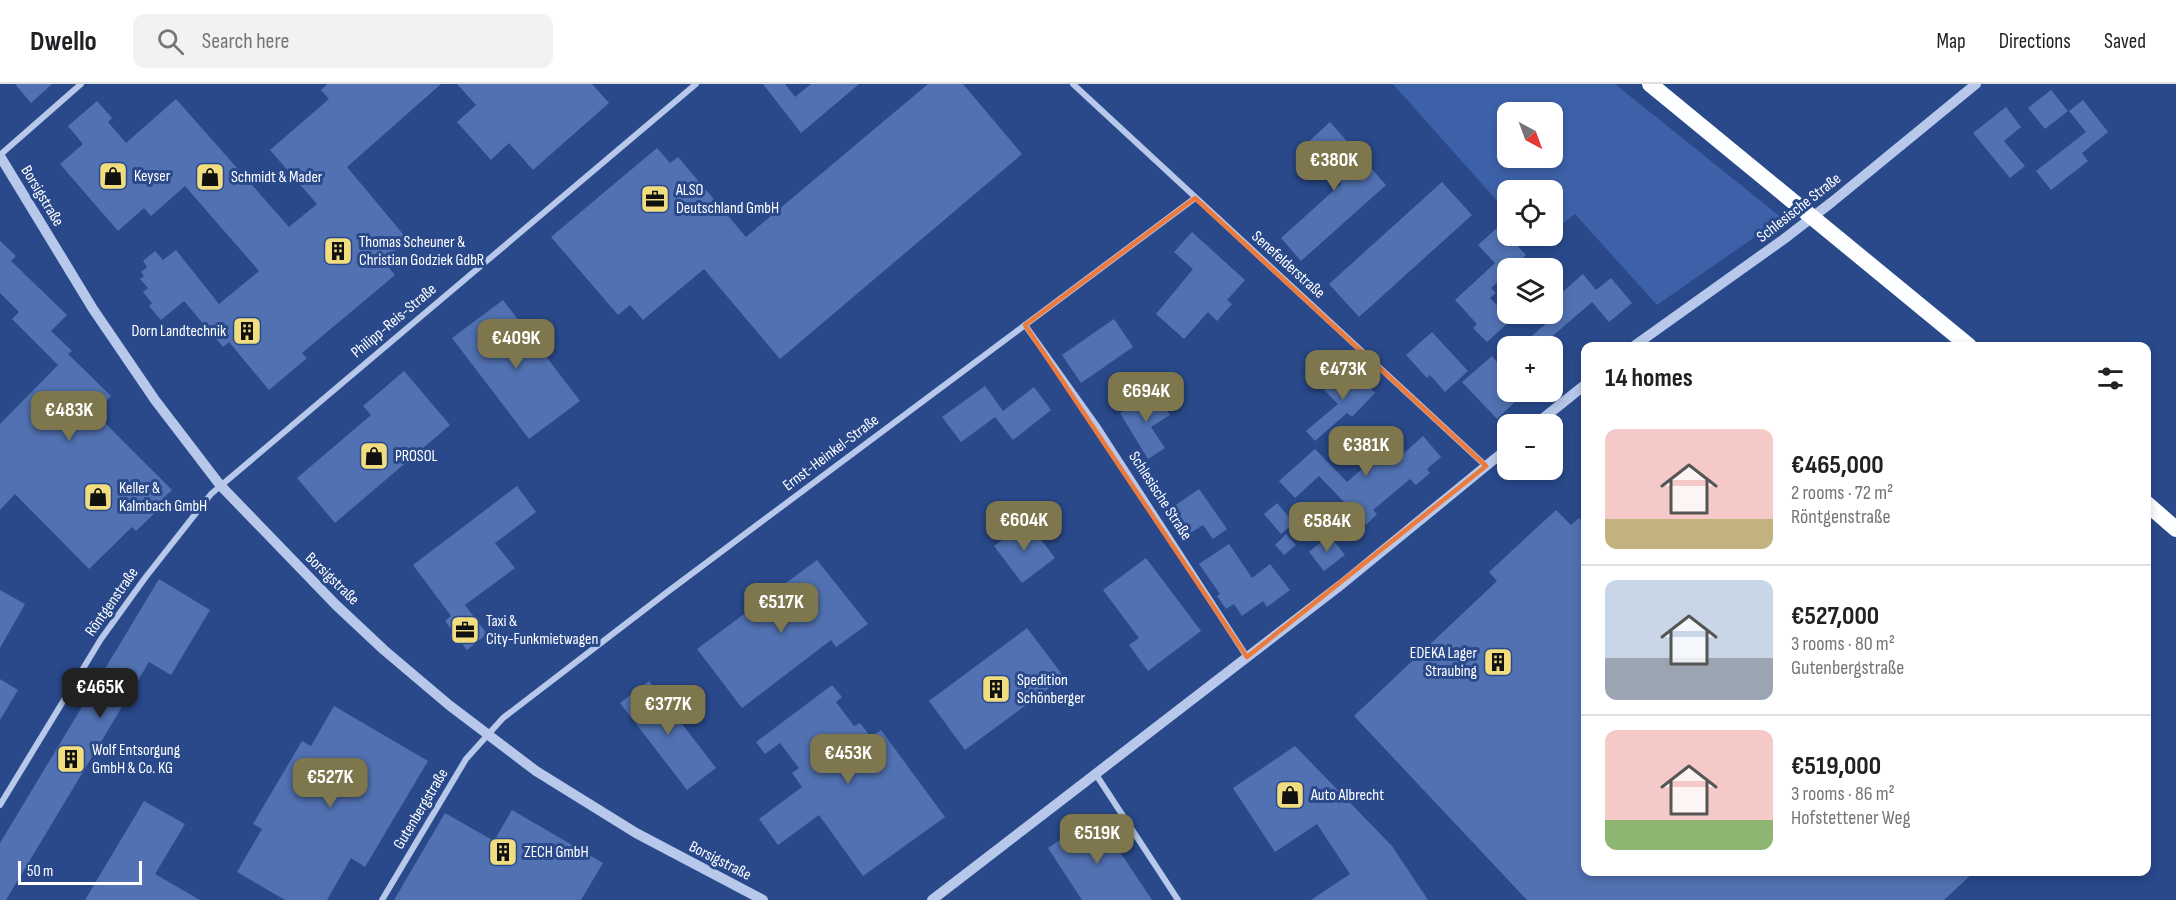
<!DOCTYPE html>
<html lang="en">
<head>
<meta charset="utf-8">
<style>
  :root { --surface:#fff; --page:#f2f2f2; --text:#202124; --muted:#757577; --line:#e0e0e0; --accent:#7e764c }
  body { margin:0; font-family:"Sofia Sans Condensed",sans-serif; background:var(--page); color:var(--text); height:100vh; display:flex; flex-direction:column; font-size:22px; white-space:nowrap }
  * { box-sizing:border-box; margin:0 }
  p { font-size:20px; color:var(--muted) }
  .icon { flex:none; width:33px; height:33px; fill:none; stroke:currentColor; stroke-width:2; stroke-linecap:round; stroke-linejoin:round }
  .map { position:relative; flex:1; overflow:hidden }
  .drawer { position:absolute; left:1581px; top:258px; width:570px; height:534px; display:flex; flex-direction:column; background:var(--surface); border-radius:12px; box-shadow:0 3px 9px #0003 }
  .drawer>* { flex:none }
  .needle { width:39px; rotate:139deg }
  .fabs { position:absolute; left:1497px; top:18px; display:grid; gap:12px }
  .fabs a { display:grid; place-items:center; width:66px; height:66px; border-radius:12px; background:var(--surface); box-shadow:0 3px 9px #0003; font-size:30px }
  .scale { position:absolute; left:18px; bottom:15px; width:124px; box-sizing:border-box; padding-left:6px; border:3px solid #fff; border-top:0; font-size:16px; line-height:21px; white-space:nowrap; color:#fff; -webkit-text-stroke:4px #29498b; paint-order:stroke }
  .price { position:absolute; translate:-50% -51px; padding:0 14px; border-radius:12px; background:var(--accent); color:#fff; font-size:20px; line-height:39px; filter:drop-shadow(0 2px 3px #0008) }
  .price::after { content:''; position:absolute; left:50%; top:36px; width:18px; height:14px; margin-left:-9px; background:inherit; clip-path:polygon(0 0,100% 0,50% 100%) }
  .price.selected { background:#222; color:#fff }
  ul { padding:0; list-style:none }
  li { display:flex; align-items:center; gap:18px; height:150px; padding:0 24px }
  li+li { border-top:2px solid var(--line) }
  li span { display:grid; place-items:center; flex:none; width:168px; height:120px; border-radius:12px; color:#555 }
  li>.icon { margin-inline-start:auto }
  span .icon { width:72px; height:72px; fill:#fffc; stroke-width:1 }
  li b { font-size:26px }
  h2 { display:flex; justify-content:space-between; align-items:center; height:72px; padding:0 24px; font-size:26px }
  header { display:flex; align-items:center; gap:36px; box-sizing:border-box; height:84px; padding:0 30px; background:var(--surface); border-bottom:2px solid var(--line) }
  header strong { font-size:28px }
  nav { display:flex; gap:33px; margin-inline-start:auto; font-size:21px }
  .search { width:420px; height:54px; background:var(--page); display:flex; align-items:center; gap:15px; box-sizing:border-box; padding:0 21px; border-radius:12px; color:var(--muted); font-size:22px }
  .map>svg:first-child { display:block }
</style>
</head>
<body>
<header>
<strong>Dwello</strong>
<div class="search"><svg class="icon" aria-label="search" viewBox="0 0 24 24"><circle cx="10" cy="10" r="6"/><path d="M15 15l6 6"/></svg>Search here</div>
<nav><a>Map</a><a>Directions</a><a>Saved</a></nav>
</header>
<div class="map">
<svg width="2176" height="816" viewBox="0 0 2176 816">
  <rect width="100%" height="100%" fill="#29498b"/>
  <!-- green -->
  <path fill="#3d61a8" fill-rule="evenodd" d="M1393 0H1615L1782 134 1657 221 1575 130 1553 147 1552 106H1508L1507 128ZM1508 28H1552V74H1508Z"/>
  <!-- building -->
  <g fill="#5171b2">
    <path d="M15 0H52L31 19Z"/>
    <path d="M327 0H441L347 83 408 156 383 177 395 191 302 269 307 274 269 306 229 258 223 263 184 217 161 236 149 222 152 219 143 208 148 204 140 195 144 192 141 188 147 183 143 177 155 167 163 176 176 166 219 220 259 187 185 102 151 132 144 124 118 147 60 80 83 60 68 42 97 17 112 34 108 38 126 59 176 15 289 143 317 120 270 66 329 15 321 6Z"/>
    <path d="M457 0H592L609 19 533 86 509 59 491 76 457 38 476 21Z"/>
    <path d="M763 0H785L795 13 811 0H859L801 49Z"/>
    <path d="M928 0H963L1022 70 780 275 704 185 643 236 630 221 618 231 551 153 657 64 670 79 678 73 746 153Z"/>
    <path d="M2051 6 2068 27 2045 45 2028 24Z"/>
    <path d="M2083 16 2108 48 2082 69 2088 77 2051 106 2036 87 2086 48 2069 27Z"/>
    <path d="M2006 23 2021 43 2004 57 2025 82 2010 94 1973 49Z"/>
    <path d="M1330 38 1386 101 1301 177 1281 154 1341 100 1306 60Z"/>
    <path d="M1442 98 1472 131 1359 233 1329 200Z"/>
    <path d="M1499 142 1526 171 1512 184H1508V189L1491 204 1496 209 1490 214 1511 236 1487 258 1473 244 1477 240 1455 216 1495 179 1478 161Z"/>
    <path d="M1192 148 1245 196 1227 216 1232 220 1217 237 1208 228 1184 255 1156 230 1193 185 1174 168Z"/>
    <path d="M0 157 16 172 11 177 67 231 51 247 72 267 68 270 111 312 95 329 172 406 154 423 158 426 136 447 132 443 89 485 15 410 0 426V340L58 281 12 235 19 228 0 209Z"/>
    <path d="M1583 190 1596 206 1611 194 1632 219 1609 238 1592 218 1541 262H1520L1548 238 1540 230H1552V201L1560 210Z"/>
    <path d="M503 216 580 317 529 355 452 254Z"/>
    <path d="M1114 235 1133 263 1081 299 1062 271Z"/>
    <path d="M1432 248 1468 287 1445 308 1430 291 1427 294 1406 271Z"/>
    <path d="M1492 272 1506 289 1501 294 1508 300V308H1514L1520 313 1497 335 1462 298Z"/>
    <path d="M1348 282 1375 309 1352 333 1347 329 1315 357 1306 347 1338 320 1324 306Z"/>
    <path d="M404 287 450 341 335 439 297 394 371 331 363 322Z"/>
    <path d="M985 302 1003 327 1034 303 1051 326 1013 356 995 333 1002 328 961 358 942 333Z"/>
    <path d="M1155 308 1170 331 1151 343 1165 364 1148 375 1120 329Z"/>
    <path d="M1423 352 1441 373 1427 385 1430 389 1416 401 1410 395 1373 426 1377 430 1366 441 1319 392 1295 414 1279 397 1315 365 1347 398 1392 359 1402 371Z"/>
    <path d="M517 402 536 428 495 459 515 484 465 521 487 550 467 566 445 537 451 532 413 481Z"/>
    <path d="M1199 405 1227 445 1213 455 1203 441 1184 453 1167 427Z"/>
    <path d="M1277 419 1294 439 1281 450 1264 430Z"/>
    <path d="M1556 426 1571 441 1579 434 1586 441V788H1974L1944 816H1527L1354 632 1497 497 1489 488Z"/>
    <path d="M1027 437 1055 474 1022 499 994 462Z"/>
    <path d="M1286 450 1296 461 1284 471 1275 461Z"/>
    <path d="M1329 451 1345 471 1324 487 1309 468Z"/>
    <path d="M1229 460 1252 494 1270 480 1290 506 1267 523 1263 517 1242 532 1234 520 1226 525 1217 512 1220 510 1199 480Z"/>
    <path d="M1146 474 1201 547 1148 587 1129 561 1139 554 1103 506Z"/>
    <path d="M817 476 868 540 836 563 831 556 742 624 697 565Z"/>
    <path d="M159 495 210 526 171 591 149 578 6 816H0V759Z"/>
    <path d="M0 506 25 520 0 564Z"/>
    <path d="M1027 544 1064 593 965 666 929 617Z"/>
    <path d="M0 595 18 606 0 636Z"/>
    <path d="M649 597 716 684 687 706 620 619Z"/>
    <path d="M832 601 842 613 836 618 854 642 860 639 871 653 881 646 945 733 863 792 819 731 778 761 759 735 802 703 792 689 799 684 780 659 765 670 756 658Z"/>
    <path d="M334 622 428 677 365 783 351 774 327 816H285L237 788 262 745 253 740 302 657 311 662Z"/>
    <path d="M1295 662 1392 762 1428 816H1311L1350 790 1317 740 1275 768 1233 704Z"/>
    <path d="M144 717 185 740 155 790 200 816H85Z"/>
    <path d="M512 726 603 779 581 816H394L445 729 494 757Z"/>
    <path d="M1096 732 1152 816H1082L1048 764Z"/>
  </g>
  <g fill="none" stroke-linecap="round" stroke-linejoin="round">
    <!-- minor -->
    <g stroke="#b7c8ea" stroke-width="6">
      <path d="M1073 0 1486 382"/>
      <path d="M0 71 81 0"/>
      <path d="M1025 241 1097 342 1247 573"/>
      <path d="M1095 689 1178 816"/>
      <path d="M0 721 101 555 145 494 211 410 696 0"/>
      <path d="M382 816 466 675 503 634 666 509 1195 114"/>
    </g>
    <!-- tertiary -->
    <g stroke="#b7c8ea" stroke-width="10">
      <path d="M0 72 93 225 155 316 220 401 336 521 384 566 449 621 536 687 636 749 763 816"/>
      <path d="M1634 262 1784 155 1832 118 1976 0"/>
      <path d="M1536 340 1586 300"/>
      <path d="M932 816 1342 500 1508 364"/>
    </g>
    <!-- trunk -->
    <g stroke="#fcfeff" stroke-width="16">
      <path d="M1650 0 1969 262"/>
      <path d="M2146 419 2176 445"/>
    </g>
  </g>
  <!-- marked area -->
  <path fill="none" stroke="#ed7a3d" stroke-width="4.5" stroke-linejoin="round" d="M1195 114 1486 382 1247 573 1025 241Z"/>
  <!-- icons -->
  <defs>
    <g id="shop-square" transform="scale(1.5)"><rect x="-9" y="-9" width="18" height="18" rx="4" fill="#f1dd7e" stroke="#29498b"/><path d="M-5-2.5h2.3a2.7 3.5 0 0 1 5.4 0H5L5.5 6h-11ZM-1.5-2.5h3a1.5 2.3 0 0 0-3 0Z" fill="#111"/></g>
    <g id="office-square" transform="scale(1.5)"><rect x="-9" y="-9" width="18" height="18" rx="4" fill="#f1dd7e" stroke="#29498b"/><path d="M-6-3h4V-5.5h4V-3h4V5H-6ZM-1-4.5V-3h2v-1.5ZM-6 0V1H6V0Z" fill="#111"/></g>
    <g id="building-square" transform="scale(1.5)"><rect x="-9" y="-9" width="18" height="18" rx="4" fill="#f1dd7e" stroke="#29498b"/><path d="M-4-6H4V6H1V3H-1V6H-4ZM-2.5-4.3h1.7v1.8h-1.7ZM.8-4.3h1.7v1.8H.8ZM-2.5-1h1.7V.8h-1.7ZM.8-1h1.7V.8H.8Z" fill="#111"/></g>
  </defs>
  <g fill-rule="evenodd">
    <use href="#shop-square" x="113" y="92"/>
    <use href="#shop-square" x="210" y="93"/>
    <use href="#office-square" x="655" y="115"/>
    <use href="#building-square" x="338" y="167"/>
    <use href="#building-square" x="247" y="247"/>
    <use href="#shop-square" x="374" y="372"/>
    <use href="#shop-square" x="98" y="413"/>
    <use href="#office-square" x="465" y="546"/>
    <use href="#building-square" x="1498" y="578"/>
    <use href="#building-square" x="996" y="605"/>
    <use href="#building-square" x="71" y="675"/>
    <use href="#shop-square" x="1290" y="711"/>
    <use href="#building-square" x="503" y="768"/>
  </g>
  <g text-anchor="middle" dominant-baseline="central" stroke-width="6" stroke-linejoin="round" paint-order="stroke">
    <!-- poi labels -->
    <g font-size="16" fill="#fff" stroke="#29498b" text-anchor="start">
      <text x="134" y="92">Keyser</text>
      <text x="231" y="93">Schmidt &amp; Mader</text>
      <text x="676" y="106">ALSO<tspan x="676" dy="18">Deutschland GmbH</tspan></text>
      <text x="359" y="158">Thomas Scheuner &amp;<tspan x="359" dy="18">Christian Godziek GdbR</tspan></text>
      <text x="226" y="247" text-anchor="end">Dorn Landtechnik</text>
      <text x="395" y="372">PROSOL</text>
      <text x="119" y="404">Keller &amp;<tspan x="119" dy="18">Kalmbach GmbH</tspan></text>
      <text x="486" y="537">Taxi &amp;<tspan x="486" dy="18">City-Funkmietwagen</tspan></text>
      <text x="1477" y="569" text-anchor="end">EDEKA Lager<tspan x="1477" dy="18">Straubing</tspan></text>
      <text x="1017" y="596">Spedition<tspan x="1017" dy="18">Schönberger</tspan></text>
      <text x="92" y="666">Wolf Entsorgung<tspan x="92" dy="18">GmbH &amp; Co. KG</tspan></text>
      <text x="1311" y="711">Auto Albrecht</text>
      <text x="524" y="768">ZECH GmbH</text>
    </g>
    <!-- street labels -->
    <g font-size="16" fill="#fff" stroke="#29498b">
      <text transform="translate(42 112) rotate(59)">Borsigstraße</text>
      <text transform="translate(1799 124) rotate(-38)">Schlesische Straße</text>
      <text transform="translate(1288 181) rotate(42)">Senefelderstraße</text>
      <text transform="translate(394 237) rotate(-40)">Philipp-Reis-Straße</text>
      <text transform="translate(831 369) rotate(-37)">Ernst-Heinkel-Straße</text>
      <text transform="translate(1160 412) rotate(57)">Schlesische Straße</text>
      <text transform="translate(332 495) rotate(44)">Borsigstraße</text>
      <text transform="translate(112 518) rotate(-55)">Röntgenstraße</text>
      <text transform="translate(421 725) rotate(-59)">Gutenbergstraße</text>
      <text transform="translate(720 777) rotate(27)">Borsigstraße</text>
    </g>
  </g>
</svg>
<div class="fabs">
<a><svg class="needle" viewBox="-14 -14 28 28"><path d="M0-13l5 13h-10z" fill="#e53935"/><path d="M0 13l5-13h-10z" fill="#757577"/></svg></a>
<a><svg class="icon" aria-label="locate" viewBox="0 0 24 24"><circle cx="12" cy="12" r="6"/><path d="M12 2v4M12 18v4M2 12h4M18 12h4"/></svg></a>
<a><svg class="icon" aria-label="layers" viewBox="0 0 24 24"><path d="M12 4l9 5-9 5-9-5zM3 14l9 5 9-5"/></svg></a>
<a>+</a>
<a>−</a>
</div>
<div class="scale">50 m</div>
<b class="price" style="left:1334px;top:108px">€380K</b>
<b class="price" style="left:516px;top:286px">€409K</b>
<b class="price" style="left:1343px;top:317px">€473K</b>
<b class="price" style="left:1146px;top:339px">€694K</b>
<b class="price" style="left:69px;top:358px">€483K</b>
<b class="price" style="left:1366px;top:393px">€381K</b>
<b class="price" style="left:1024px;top:468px">€604K</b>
<b class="price" style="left:1327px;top:469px">€584K</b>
<b class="price" style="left:781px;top:550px">€517K</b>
<b class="price selected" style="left:100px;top:635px">€465K</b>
<b class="price" style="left:668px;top:652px">€377K</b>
<b class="price" style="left:848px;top:701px">€453K</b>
<b class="price" style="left:330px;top:725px">€527K</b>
<b class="price" style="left:1097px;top:781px">€519K</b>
<section class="drawer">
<h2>14 homes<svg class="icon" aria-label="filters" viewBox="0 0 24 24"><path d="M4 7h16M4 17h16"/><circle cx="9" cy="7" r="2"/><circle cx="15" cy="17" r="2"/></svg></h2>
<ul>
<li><span style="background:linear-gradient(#f6c9c9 75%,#c2b280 0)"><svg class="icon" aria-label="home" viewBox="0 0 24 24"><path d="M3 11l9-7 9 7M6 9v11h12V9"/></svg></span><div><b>€465,000</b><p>2 rooms · 72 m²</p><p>Röntgenstraße</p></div></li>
<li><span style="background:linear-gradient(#c9d6e8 65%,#9aa5b1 0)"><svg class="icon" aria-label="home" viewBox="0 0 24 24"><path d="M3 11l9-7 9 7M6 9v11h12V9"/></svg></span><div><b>€527,000</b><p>3 rooms · 80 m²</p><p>Gutenbergstraße</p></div></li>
<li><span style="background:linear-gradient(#f6c9c9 75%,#8fb573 0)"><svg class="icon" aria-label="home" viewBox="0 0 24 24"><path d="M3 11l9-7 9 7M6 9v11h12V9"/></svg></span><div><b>€519,000</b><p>3 rooms · 86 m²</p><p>Hofstettener Weg</p></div></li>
</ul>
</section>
</div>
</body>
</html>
